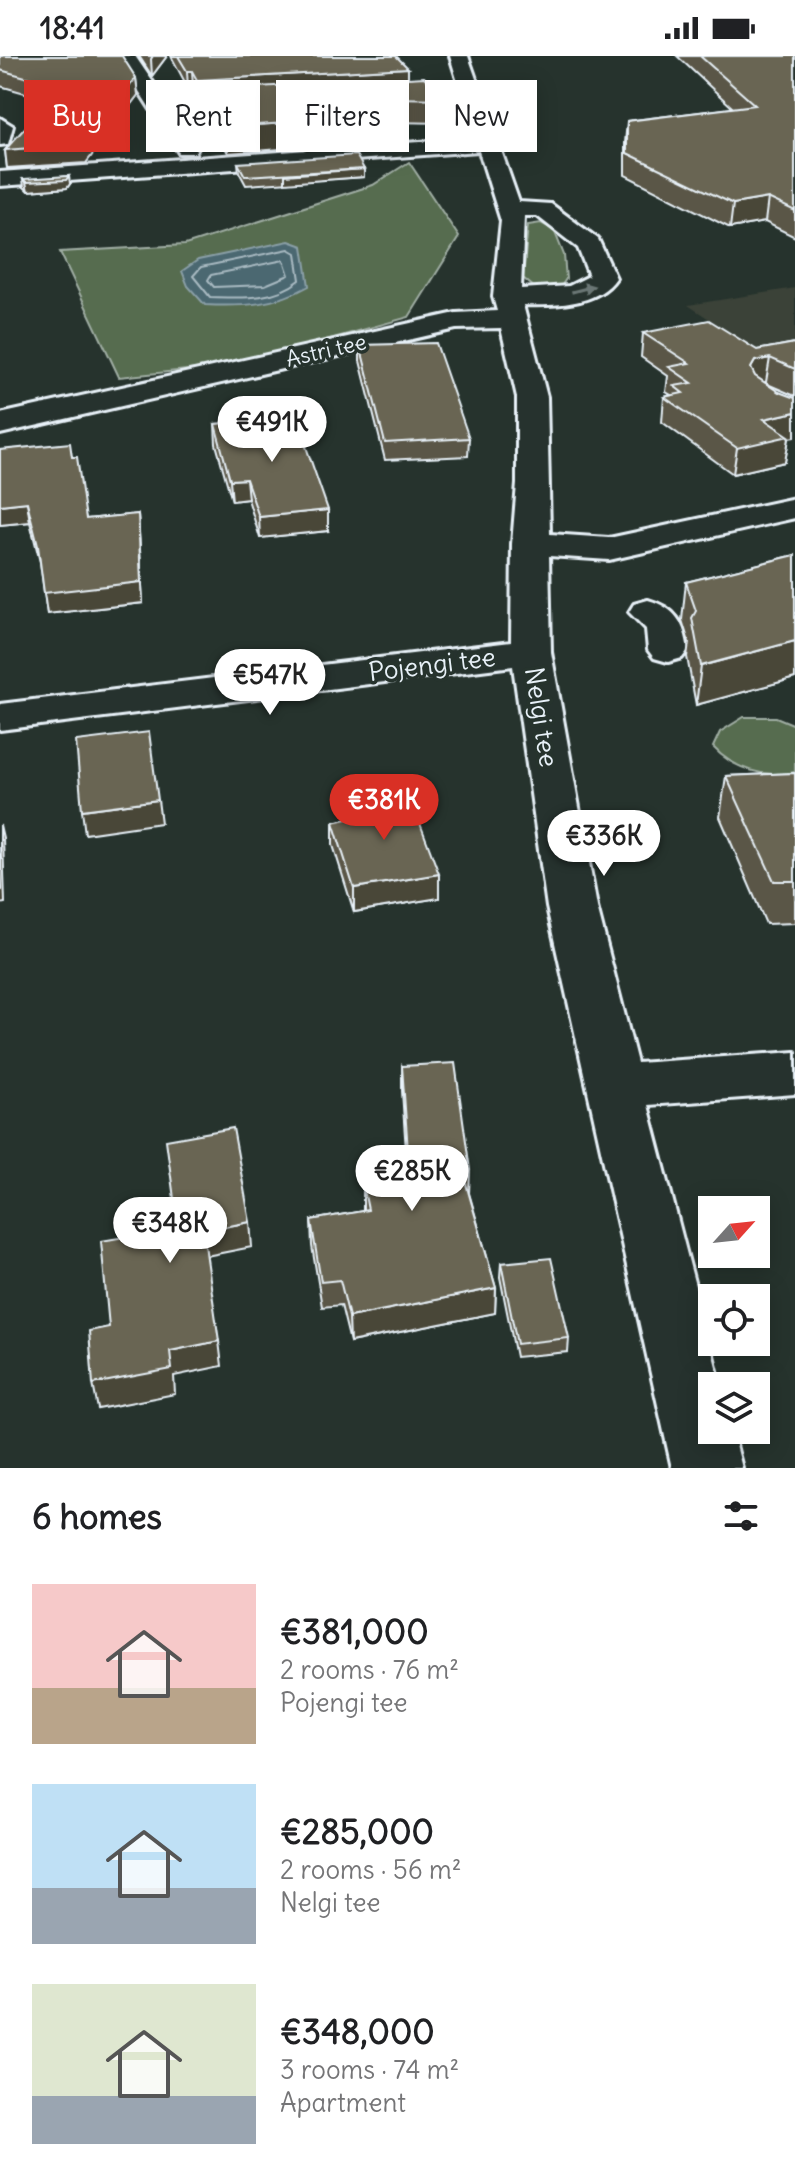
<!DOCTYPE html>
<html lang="en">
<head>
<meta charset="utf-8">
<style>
  :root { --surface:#fff; --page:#f6f6f6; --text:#202124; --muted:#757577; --accent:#d93025 }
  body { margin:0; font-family:Delius,sans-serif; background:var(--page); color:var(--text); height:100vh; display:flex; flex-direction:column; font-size:30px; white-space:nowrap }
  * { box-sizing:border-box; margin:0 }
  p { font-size:26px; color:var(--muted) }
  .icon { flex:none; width:44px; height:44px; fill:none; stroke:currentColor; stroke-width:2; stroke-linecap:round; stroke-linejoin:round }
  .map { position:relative; height:1412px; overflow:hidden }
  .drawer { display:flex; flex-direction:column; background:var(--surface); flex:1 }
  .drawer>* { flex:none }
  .hud { position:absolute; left:24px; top:24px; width:748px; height:72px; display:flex; gap:16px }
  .needle { width:52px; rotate:63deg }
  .tools { position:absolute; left:698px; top:1140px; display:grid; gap:16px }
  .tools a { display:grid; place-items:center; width:72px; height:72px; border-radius:0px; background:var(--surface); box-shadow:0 4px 20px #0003; font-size:40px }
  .price { position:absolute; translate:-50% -68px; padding:0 18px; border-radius:28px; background:#fff; color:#222; font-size:26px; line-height:52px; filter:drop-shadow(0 2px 4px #0008) }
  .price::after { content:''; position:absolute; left:50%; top:48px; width:24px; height:18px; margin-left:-12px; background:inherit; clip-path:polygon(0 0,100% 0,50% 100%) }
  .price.on { background:var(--accent); color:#fff }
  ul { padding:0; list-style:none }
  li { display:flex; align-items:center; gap:24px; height:200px; padding:0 32px }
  li span { display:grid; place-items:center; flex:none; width:224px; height:160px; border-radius:0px; color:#555 }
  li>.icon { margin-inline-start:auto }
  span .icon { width:96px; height:96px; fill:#fffc; stroke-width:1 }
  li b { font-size:34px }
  h2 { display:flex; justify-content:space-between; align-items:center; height:96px; padding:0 32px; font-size:34px }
  .pill { padding:0 28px; border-radius:0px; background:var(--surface); box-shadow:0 4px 20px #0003; font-size:28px; line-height:72px }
  .pill.on { background:var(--accent); color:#fff }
  .status { display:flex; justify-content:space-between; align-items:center; height:56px; padding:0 40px; background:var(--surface); direction:ltr }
  .status svg { height:22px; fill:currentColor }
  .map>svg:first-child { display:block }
</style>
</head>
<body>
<div class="status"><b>18:41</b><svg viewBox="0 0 49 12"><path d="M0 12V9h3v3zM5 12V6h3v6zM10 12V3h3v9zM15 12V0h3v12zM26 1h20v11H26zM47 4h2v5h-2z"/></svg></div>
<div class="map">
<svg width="795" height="1412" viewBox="0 0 795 1412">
  <rect width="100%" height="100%" fill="#26332d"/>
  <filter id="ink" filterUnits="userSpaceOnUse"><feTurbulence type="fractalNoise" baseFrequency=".0125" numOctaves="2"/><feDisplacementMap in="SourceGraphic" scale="16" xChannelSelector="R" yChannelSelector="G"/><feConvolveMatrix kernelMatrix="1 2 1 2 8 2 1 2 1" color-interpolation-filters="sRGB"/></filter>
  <g filter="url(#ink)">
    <!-- built -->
    <path fill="#3a4238" d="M795 232V320L688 249Z"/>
    <!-- green -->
    <g fill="#576c50" stroke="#a0aea4" stroke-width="2">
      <path d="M409 106 459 181 409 261 236 309 119 321 60 196 185 189 373 129Z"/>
      <path d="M541 167 554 174 564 199 566 223 559 233 535 232 523 222 528 169Z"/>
      <path d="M744 661H776L795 669V716C766 723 733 713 713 691L720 676Z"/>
    </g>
    <!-- water -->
    <path fill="#4b6871" stroke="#8a9fa7" stroke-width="2" d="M289 185 303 190 309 230C276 249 242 251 205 249L188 230 182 215 198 204Z"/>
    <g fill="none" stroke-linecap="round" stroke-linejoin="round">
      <!-- shore -->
      <g stroke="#a9bac2" stroke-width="2">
        <path d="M289 193 296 197 300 224C274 245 241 242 210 241L193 220 201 211Z"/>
        <path d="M284 204 289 219 265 229 214 231 208 224 211 219Z"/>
      </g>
      <!-- minor casing -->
      <g stroke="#e8f1f8" stroke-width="6">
        <g id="minor">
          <path d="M121 0H135L198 92 195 97H179L119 4Z"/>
          <path d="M450 0H468L519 146 551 148 598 183 616 222C597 250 553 250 523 249L547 341 550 478 609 482 795 442V462L609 504 549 500 551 596 597 851 637 1007 795 996V1038L648 1049 721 1330H712V1374H732L742 1412H672L547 851 513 610 0 674V648L511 586 512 488 517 428V341L501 272 456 273 0 378V358L456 257 497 255 493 241 501 165 479 95 0 130V116L475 82ZM524 160H537L578 192 589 220 569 230 521 233Z"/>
          <path d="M266 39 273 41 276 45 273 49 184 57 174 51 184 45Z"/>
          <path d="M0 62 13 70 8 88 0 89Z"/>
          <path d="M648 544C676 552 684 567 688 594L682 602 668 606 654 602 648 594 646 573 629 556 634 548Z"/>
        </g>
      </g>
      <!-- minor -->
      <use href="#minor" fill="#26332d" fill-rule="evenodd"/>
    </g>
    <!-- wall -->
    <g fill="#5a5747" stroke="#e8f1f8" stroke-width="2">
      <path d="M0 0 136 22 138 39 86 107 7 112 5 94 50 44 0 30Z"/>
      <path d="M139 0H167L152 20Z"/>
      <path d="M171 0H396L408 22 446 43 445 67 391 66 390 72 347 71V88L228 97 207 58 206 41H198L193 32H188Z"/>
      <path d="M677 0H795V181L765 166 730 172 625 119V87L627 65 733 52Z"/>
      <path d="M238 107 364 121 246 129 239 116Z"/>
      <path d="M23 123 70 128 67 132 28 135 24 131Z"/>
      <path d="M643 277 757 294 795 287V340L765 327 789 382 785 406 733 418 662 366 664 341 671 339 666 336 668 320 641 301Z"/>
      <path d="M360 289 469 382 468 400 385 404 360 305Z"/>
      <path d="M242 360 328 475 260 482 248 443 232 445 216 388 215 368 243 366Z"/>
      <path d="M72 401 86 463 138 458 143 547 47 558 40 506 30 466 0 469Z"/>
      <path d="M795 499V622L696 649 687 601 689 586 682 564 686 526Z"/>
      <path d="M795 717V867L766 868 720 761 726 720Z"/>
      <path d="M348 747 439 818V842L354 856 333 789V766L348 763Z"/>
      <path d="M402 1010 470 1114 469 1137 496 1232 495 1257 350 1286 341 1249 322 1251 312 1190 311 1164 363 1155V1129L387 1125V1114L407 1110 402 1035Z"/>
      <path d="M501 1207 569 1282 568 1296 516 1301 500 1221Z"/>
    </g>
    <!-- shaded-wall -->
    <g fill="#4a4739" stroke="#e8f1f8" stroke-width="2">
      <path d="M153 0H167L152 20 151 3Z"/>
      <path d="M408 12V28L206 34V41H198L197 24Z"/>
      <path d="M187 15H192L193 32H188Z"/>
      <path d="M136 22 138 39 86 107 7 112 5 94Z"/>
      <path d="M391 42V66L390 72 389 47Z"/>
      <path d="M346 63 347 88 228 97 227 71Z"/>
      <path d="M364 113V121L285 127V119Z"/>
      <path d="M69 120 70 128 67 132 28 135 26 126Z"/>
      <path d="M768 142 765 166 730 172 733 148Z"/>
      <path d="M770 302 766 326 751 330V312L755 305Z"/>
      <path d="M795 356V381L789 382 785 406 733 418 737 392 764 363Z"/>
      <path d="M246 423 248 443 232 445 230 424Z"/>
      <path d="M27 446 30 466 0 469V449Z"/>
      <path d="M328 454V475L260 482 259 461Z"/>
      <path d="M138 458 143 547 47 558 44 537Z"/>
      <path d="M795 585V622L696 649 701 610Z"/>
      <path d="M158 744 161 767 85 778 82 754Z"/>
      <path d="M0 769 3 782 5 847 0 848Z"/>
      <path d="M439 818V842L354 856V832Z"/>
      <path d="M250 1166 252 1191 206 1200 203 1175Z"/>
      <path d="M496 1232 495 1257 350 1286 349 1261Z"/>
      <path d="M219 1285 222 1310 174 1320 175 1338 98 1353 93 1328 170 1295Z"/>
    </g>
    <!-- building -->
    <g fill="#696552" stroke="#e8f1f8" stroke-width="2">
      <path d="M0 0H122L136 22 84 88 5 94 62 31 0 14Z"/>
      <path d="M178 0H396L408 12 197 24 192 15H187Z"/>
      <path d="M700 0H795V155L768 142 733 148 627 97V65L755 49Z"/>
      <path d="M424 21 446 43 391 42 389 47 338 46 346 63 227 71 206 34Z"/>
      <path d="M356 99 364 113 245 120 238 107Z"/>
      <path d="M69 120 66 124 26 126 23 123Z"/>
      <path d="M709 264 757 294 795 287V313L770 302 755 305 751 312 755 320 779 336 795 342V356L764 363 789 380 737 392 664 341 683 337 674 330 692 327 669 311 689 307 643 277Z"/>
      <path d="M436 287 469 382 385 387 360 289Z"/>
      <path d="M294 356 328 454 259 461 246 423 230 424 215 368 243 366 242 360Z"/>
      <path d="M70 387 72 401H77L86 463 138 458 141 526 44 537 38 490 27 446 0 449V394Z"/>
      <path d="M795 499V585L701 610 692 562 696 555 686 526Z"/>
      <path d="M149 676 158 744 82 754 76 685Z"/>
      <path d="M795 717V825H774L726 720Z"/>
      <path d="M409 738 439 818 354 832 333 766 352 762 348 747Z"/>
      <path d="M0 769 2 834 0 835Z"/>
      <path d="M455 1007 470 1114H462L496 1232 349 1261 340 1224 321 1226 311 1164 368 1154 363 1129 390 1124 387 1114 409 1110 402 1010Z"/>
      <path d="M233 1072 250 1166 203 1175 219 1285 170 1295 172 1313 93 1328 89 1275 109 1271 101 1185 178 1172 166 1084Z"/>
      <path d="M551 1202 569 1282 517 1288 501 1207Z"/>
    </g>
    <!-- one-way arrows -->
    <defs><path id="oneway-solid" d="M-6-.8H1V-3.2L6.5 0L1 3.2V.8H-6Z" transform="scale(2)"/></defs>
    <use fill="#6a7674" href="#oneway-solid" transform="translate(583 233) rotate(-15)"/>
  </g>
  <g text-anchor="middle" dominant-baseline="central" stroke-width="7" stroke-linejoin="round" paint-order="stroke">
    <!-- far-street labels -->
    <g font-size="22" fill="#e8f1f8" stroke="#26332d">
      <text transform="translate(326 294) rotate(-13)">Astri tee</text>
    </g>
    <!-- street labels -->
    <g font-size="26" fill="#e8f1f8" stroke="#26332d">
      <text transform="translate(432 608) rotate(-7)">Pojengi tee</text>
      <text transform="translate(542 661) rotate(81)">Nelgi tee</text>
    </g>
  </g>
</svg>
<div class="tools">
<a><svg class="needle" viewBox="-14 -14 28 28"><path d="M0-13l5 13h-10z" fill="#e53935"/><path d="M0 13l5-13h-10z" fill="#757577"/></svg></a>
<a><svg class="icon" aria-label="locate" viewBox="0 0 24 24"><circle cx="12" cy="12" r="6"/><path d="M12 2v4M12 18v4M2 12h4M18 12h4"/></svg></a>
<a><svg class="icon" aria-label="layers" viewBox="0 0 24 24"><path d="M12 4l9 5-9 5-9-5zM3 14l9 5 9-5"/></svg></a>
</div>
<b class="price" style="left:272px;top:408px">€491K</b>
<b class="price" style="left:270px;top:661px">€547K</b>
<b class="price on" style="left:384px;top:786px">€381K</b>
<b class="price" style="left:604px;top:822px">€336K</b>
<b class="price" style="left:412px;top:1157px">€285K</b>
<b class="price" style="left:170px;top:1209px">€348K</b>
<div class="hud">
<a class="pill on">Buy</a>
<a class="pill">Rent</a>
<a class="pill">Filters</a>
<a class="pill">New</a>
</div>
</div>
<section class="drawer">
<h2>6 homes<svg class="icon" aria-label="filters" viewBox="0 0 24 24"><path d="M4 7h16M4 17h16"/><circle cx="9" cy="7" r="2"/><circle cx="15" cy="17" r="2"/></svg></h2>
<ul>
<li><span style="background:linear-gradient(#f6c9c9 65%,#b9a48a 0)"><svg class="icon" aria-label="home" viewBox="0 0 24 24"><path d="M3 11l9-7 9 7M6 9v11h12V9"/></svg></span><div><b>€381,000</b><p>2 rooms · 76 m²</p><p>Pojengi tee</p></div></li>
<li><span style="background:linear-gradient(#bfe0f5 65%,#9aa5b1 0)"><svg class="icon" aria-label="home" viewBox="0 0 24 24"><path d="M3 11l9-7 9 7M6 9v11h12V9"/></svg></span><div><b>€285,000</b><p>2 rooms · 56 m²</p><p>Nelgi tee</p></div></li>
<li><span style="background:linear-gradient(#dfe7d0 70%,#9aa5b1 0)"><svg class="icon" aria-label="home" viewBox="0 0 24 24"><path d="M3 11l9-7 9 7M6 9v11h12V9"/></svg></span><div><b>€348,000</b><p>3 rooms · 74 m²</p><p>Apartment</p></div></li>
</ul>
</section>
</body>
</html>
